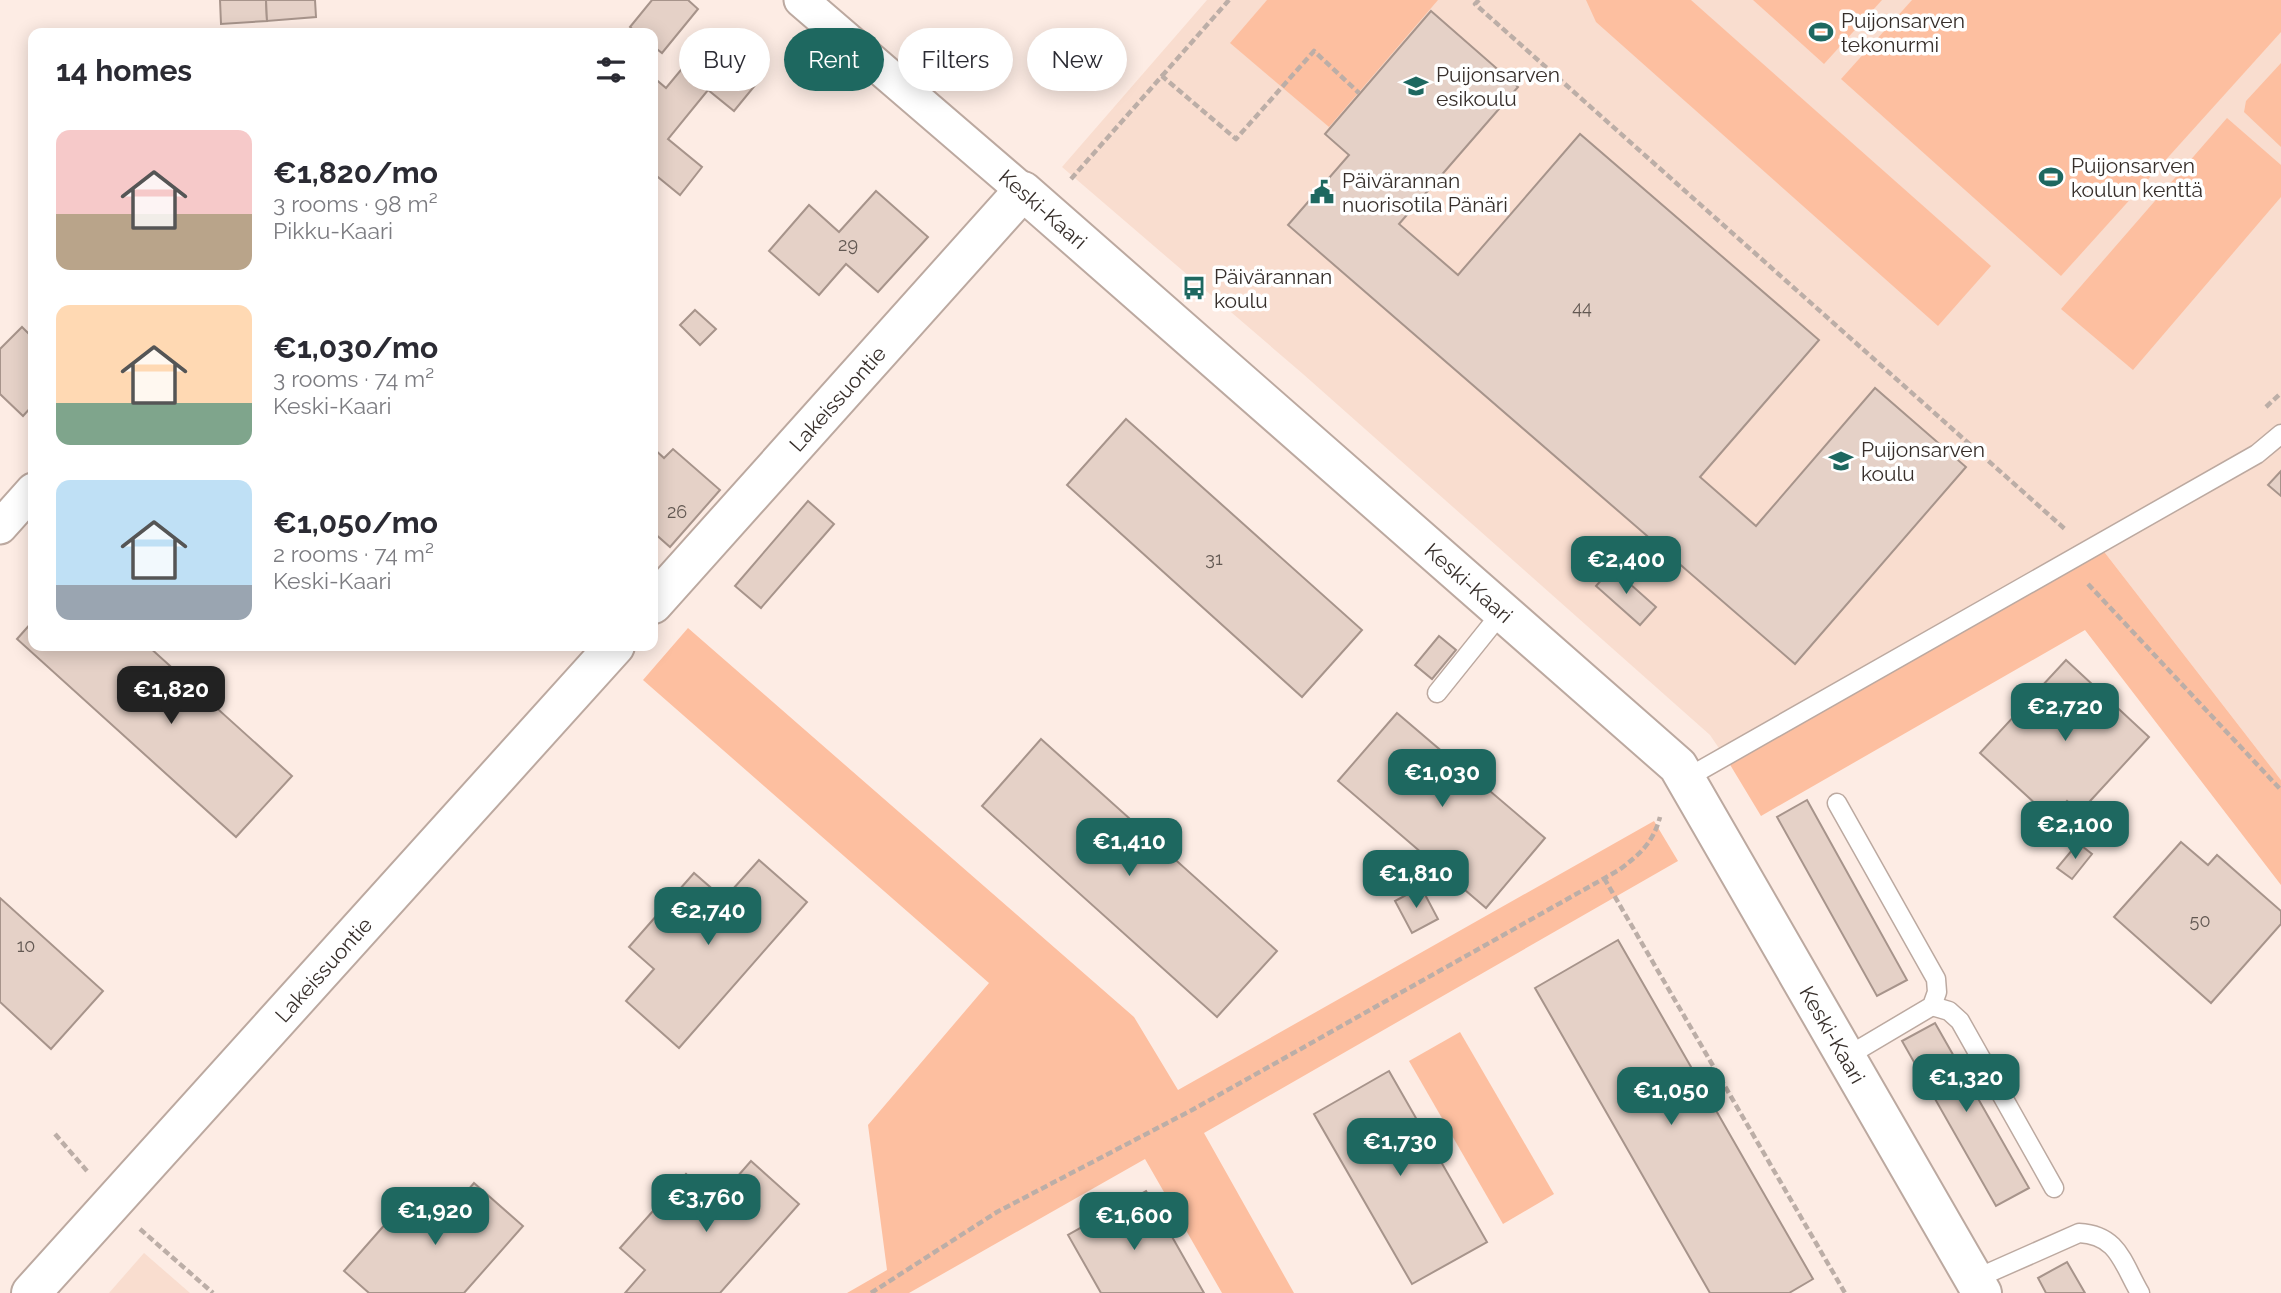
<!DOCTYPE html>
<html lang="en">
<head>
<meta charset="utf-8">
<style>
  :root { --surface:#fff; --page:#f7f7f7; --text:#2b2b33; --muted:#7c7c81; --accent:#1e6860 }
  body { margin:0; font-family:Raleway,sans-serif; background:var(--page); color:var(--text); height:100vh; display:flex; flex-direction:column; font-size:26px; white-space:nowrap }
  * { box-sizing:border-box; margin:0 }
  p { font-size:23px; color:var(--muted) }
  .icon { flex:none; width:38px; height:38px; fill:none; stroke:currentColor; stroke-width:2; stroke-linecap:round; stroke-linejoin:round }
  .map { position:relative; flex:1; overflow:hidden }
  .details { position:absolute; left:28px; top:28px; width:630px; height:623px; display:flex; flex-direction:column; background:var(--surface); border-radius:14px; box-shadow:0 4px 18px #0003 }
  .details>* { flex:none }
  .hud { position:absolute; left:679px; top:28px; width:665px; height:63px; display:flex; gap:14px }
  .price { position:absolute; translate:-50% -60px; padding:0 16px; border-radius:14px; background:var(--accent); color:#fff; font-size:23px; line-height:46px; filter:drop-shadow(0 2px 4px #0008) }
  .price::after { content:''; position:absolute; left:50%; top:42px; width:21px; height:16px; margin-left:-10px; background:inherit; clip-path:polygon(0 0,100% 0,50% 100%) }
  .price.current { background:#222; color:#fff }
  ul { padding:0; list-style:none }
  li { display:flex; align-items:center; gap:21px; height:175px; padding:0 28px }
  li span { display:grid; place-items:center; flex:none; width:196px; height:140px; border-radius:14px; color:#555 }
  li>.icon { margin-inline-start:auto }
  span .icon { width:84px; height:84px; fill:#fffc; stroke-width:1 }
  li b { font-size:30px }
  h2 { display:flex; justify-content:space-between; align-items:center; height:84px; padding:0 28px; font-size:30px }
  .chip { padding:0 24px; border-radius:32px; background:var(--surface); box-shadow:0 4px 18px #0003; font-size:24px; line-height:63px }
  .chip.current { background:var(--accent); color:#fff }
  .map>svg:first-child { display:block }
</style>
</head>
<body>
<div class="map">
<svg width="2281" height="1293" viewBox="0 0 2281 1293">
  <rect width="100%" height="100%" fill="#fdece4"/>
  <!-- built -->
  <g fill="#f9ddcf">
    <path d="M1207 0H2281V780L2102 549 1729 763 1710 735 1303 374 1062 167Z"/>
    <path d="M144 1253 190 1293H109Z"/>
  </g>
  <!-- green -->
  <g fill="#fdbfa0">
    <path d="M1267 0H1438L1329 127 1230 43Z"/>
    <path d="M1586 0H1691L1991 266 1938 326 1596 22Z"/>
    <path d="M1753 0H1882L1824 64Z"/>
    <path d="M1912 0H2281V32L2061 276 1841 79Z"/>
    <path d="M2281 63V147L2244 112 2246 101Z"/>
    <path d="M2227 118 2281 165V197L2133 370 2061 309Z"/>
    <path d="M2102 549 2281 780V885L2085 630 1761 816 1729 763Z"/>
    <path d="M688 628 1134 1017 1178 1090 1654 821 1678 861 1204 1133 1294 1293H1222L1145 1159 909 1293H847L887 1270 868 1125 989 983 643 680Z"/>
    <path d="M1460 1032 1554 1194 1503 1224 1409 1061Z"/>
  </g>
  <!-- building -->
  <g fill="#e5d1c7" stroke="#a7948b" stroke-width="2">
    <path d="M220 0H266L267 21 221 24Z"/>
    <path d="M266 0H315L316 17 267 21Z"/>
    <path d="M652 0H688L698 9 662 53 653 46V33H637L630 27Z"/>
    <path d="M1431 11 1518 87 1399 224 1458 275 1580 134 1819 340 1700 477 1756 526 1875 388 1966 467 1795 664 1288 225 1349 155 1325 134Z"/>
    <path d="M728 40 766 72 734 111 708 90 668 139 702 167 680 195 653 173V77L666 88 695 53 708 64Z"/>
    <path d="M876 191 928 237 878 292 846 264 819 295 769 251 809 205 839 232Z"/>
    <path d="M695 310 716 329 700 345 680 325Z"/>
    <path d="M22 327 33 338V405L23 416 0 394V349Z"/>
    <path d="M1126 419 1362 630 1302 697 1067 485Z"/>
    <path d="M653 448 664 458 673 449 720 490 670 547 653 532Z"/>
    <path d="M2281 471V496L2268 485Z"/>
    <path d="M808 501 834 524 761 608 735 586Z"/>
    <path d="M1612 568 1656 607 1640 625 1596 586Z"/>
    <path d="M33 621V646H148L292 776 236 837 17 639Z"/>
    <path d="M1439 636 1456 650 1432 679 1415 665Z"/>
    <path d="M2066 660 2149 737 2080 812 2067 801 2051 818 1980 753Z"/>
    <path d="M1397 713 1451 759 1458 751 1483 773 1477 780 1545 838 1486 908 1338 781Z"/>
    <path d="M1041 739 1277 951 1217 1017 982 806Z"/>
    <path d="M1807 800 1907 980 1877 996 1777 817Z"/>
    <path d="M2181 842 2208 865 2217 855 2281 911V924L2211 1003 2114 917Z"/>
    <path d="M2078 843 2092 854 2072 879 2057 868Z"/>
    <path d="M759 860 807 902 679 1048 626 1001 654 969 629 947 694 873 724 899Z"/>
    <path d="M1421 887 1438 919 1412 933 1395 901Z"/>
    <path d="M0 898 103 991 51 1049 0 1002Z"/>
    <path d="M1618 940 1813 1279 1789 1293H1710L1535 988Z"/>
    <path d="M1935 1023 2029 1188 1996 1206 1902 1041Z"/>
    <path d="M1389 1071 1487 1242 1412 1284 1314 1114Z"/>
    <path d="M751 1161 799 1204 720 1293H625L645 1270 620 1248 686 1174 716 1201Z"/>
    <path d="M474 1183 523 1226 464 1293H369L344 1271 410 1196 440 1223Z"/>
    <path d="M1146 1191 1204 1293H1101L1068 1235Z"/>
    <path d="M2067 1262 2085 1293H2046L2038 1278Z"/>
  </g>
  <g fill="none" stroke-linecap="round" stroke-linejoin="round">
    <!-- service casing -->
    <g stroke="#bca9a0" stroke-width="21">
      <g id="service">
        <path d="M1437 693 1502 612"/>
        <path d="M1685 779 2257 454 2281 434"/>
        <path d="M1837 803 1936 979 1937 992 1932 1006 1846 1057"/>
        <path d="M1932 1006 1949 1011 1960 1021 2054 1188"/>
        <path d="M1975 1279 2079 1233C2118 1235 2122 1262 2140 1293"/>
      </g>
    </g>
    <!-- minor casing -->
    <g stroke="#bca9a0" stroke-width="37">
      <g id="minor">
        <path d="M801 0 1023 191"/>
        <path d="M0 527 33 490"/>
      </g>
    </g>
    <!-- tertiary casing -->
    <g stroke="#bca9a0" stroke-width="42">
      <g id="tertiary">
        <path id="s1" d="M653 604 1023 191 1678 766 1982 1293"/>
        <path id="s2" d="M31 1293 615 646"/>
      </g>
    </g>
    <!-- path -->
    <g stroke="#bcaea7" stroke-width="4.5" stroke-dasharray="7 3.5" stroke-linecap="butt">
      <path d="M1479 0 1475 4 2066 530"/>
      <path d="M1162 76 1229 0"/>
      <path d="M1071 179 1162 76 1236 139 1314 51 1359 93"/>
      <path d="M2266 407 2281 393"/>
      <path d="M2088 584 2281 790"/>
      <path d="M1604 878 1845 1293"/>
      <path d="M55 1134 87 1171"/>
      <path d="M140 1229 213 1293"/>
      <path d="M871 1293 997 1212 1192 1110 1619 870C1640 854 1653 843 1660 817"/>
    </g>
    <!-- service -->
    <use href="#service" stroke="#fff" stroke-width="18"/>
    <!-- minor -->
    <use href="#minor" stroke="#fff" stroke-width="33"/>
    <!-- tertiary -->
    <use href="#tertiary" stroke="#fff" stroke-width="38"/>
  </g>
  <!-- icons -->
  <defs>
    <g id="stadium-bare" transform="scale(1.89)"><path d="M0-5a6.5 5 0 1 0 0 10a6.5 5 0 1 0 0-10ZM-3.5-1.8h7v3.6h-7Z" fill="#1e6860" stroke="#fff" stroke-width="2.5" paint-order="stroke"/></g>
    <g id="school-bare" transform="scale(1.89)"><path d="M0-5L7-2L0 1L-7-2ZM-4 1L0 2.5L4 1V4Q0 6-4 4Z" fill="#1e6860" stroke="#fff" stroke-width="2.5" paint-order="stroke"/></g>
    <g id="civic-bare" transform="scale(1.89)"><path d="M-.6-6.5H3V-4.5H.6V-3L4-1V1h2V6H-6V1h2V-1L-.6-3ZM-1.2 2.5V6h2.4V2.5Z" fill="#1e6860" stroke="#fff" stroke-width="2.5" paint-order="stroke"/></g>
    <g id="bus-bare" transform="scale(1.89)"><path d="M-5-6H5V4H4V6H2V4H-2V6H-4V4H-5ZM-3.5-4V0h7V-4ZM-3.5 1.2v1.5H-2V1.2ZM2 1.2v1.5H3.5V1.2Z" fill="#1e6860" stroke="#fff" stroke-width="2.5" paint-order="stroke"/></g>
  </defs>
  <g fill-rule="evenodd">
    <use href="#stadium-bare" x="1821" y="32"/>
    <use href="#school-bare" x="1416" y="86"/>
    <use href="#stadium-bare" x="2051" y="177"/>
    <use href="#civic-bare" x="1322" y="192"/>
    <use href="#bus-bare" x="1194" y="288"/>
    <use href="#school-bare" x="1841" y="461"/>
  </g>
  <g text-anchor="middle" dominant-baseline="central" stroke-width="7" stroke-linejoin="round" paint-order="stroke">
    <!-- number labels -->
    <g font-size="18" fill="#625852">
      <text x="848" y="244">29</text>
      <text x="1582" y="307">44</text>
      <text x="677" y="511">26</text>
      <text x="1214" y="558">31</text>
      <text x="2200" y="920">50</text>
      <text x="26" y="945">10</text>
    </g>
    <!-- poi labels -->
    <g font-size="21" fill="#372f2b" stroke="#fff" text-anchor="start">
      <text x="1841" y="20">Puijonsarven<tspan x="1841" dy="24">tekonurmi</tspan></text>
      <text x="1436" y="74">Puijonsarven<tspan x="1436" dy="24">esikoulu</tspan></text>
      <text x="2071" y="165">Puijonsarven<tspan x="2071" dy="24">koulun kenttä</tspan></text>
      <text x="1342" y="180">Päivärannan<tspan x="1342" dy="24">nuorisotila Pänäri</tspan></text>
      <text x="1214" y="276">Päivärannan<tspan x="1214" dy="24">koulu</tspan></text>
      <text x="1861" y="449">Puijonsarven<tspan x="1861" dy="24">koulu</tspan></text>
    </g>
    <!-- street labels -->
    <g font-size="21" fill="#372f2b" stroke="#fff">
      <text transform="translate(1043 209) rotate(41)">Keski-Kaari</text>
      <text stroke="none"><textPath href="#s1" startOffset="276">Lakeissuontie</textPath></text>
      <text stroke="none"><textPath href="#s1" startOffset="1148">Keski-Kaari</textPath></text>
      <text stroke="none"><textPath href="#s2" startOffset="436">Lakeissuontie</textPath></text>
      <text stroke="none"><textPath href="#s1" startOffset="1736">Keski-Kaari</textPath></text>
    </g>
  </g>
</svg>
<b class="price" style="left:1626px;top:596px">€2,400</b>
<b class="price current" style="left:171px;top:726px">€1,820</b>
<b class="price" style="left:2065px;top:743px">€2,720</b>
<b class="price" style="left:1442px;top:809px">€1,030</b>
<b class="price" style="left:2075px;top:861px">€2,100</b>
<b class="price" style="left:1129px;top:878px">€1,410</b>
<b class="price" style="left:1416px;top:910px">€1,810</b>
<b class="price" style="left:708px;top:947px">€2,740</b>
<b class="price" style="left:1966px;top:1114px">€1,320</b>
<b class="price" style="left:1671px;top:1127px">€1,050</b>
<b class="price" style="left:1400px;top:1178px">€1,730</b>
<b class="price" style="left:706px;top:1234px">€3,760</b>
<b class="price" style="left:435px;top:1247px">€1,920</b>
<b class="price" style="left:1134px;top:1252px">€1,600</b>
<div class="hud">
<a class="chip">Buy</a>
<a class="chip current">Rent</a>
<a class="chip">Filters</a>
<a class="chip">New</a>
</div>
<section class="details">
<h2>14 homes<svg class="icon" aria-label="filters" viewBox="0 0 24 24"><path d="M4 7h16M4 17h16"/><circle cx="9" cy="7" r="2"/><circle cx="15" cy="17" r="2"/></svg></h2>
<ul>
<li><span style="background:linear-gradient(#f6c9c9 60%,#b9a48a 0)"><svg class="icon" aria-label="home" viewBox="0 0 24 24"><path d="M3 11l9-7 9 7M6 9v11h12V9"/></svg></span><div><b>€1,820/mo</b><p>3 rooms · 98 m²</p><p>Pikku-Kaari</p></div></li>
<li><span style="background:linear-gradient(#ffd9b3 70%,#7fa58c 0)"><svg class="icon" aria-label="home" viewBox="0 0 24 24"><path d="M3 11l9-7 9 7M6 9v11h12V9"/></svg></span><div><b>€1,030/mo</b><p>3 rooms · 74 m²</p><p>Keski-Kaari</p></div></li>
<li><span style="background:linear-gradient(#bfe0f5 75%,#9aa5b1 0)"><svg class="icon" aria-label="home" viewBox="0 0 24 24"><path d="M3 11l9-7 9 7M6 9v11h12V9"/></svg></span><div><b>€1,050/mo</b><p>2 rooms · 74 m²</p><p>Keski-Kaari</p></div></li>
</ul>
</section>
</div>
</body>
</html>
